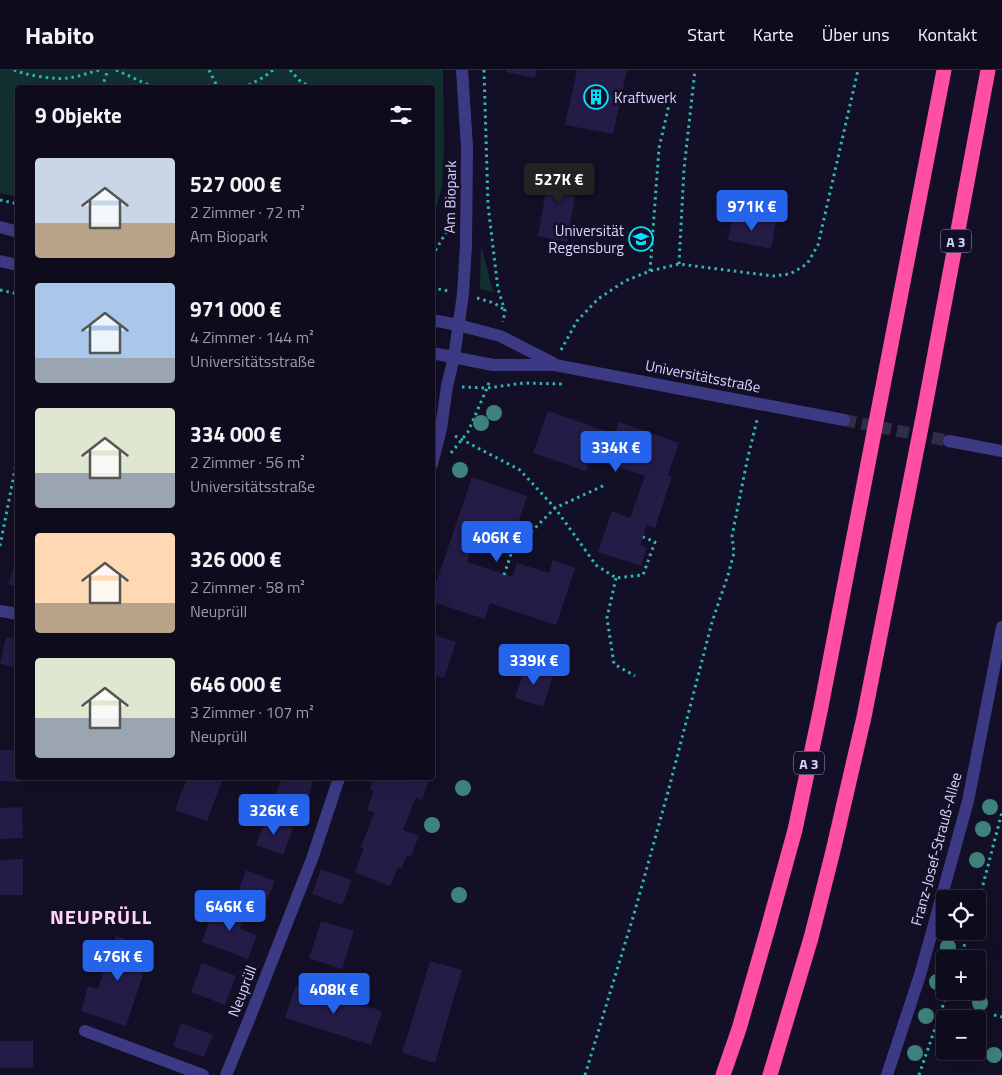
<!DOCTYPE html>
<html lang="de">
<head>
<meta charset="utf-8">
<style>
  :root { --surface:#0e0b1c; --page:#171425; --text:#f1f3f6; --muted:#9b9ba3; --line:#2e2b3b; --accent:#2563eb }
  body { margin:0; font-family:"Titillium Web",sans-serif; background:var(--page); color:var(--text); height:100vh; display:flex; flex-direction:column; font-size:19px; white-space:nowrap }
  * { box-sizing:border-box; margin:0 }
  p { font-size:16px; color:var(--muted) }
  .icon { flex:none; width:28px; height:28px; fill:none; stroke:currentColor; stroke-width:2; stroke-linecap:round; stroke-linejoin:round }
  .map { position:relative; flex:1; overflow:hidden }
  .drawer { position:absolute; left:15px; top:15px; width:420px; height:695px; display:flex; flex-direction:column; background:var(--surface); border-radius:5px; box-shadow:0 5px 20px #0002,0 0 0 1px var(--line) }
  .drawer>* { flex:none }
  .buttons { position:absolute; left:936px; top:820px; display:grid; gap:10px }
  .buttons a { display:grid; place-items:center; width:50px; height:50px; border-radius:5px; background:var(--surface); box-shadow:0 5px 20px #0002,0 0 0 1px var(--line); font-size:25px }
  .price { position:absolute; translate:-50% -42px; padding:0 11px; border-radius:5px; background:var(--accent); color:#fff; font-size:16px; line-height:32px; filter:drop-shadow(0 1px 2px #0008) }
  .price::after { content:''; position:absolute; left:50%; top:30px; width:15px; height:11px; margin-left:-8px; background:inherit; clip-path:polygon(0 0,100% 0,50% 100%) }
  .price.on { background:#222; color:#fff }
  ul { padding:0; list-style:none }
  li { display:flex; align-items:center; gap:15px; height:125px; padding:0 20px }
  li span { display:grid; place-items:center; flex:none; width:140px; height:100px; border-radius:5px; color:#555 }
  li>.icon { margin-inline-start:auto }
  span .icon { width:60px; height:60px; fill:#fffc; stroke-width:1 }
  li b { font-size:21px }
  h2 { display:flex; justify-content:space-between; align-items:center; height:60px; padding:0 20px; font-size:21px }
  header { display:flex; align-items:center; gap:30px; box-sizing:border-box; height:70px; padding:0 25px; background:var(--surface); border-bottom:1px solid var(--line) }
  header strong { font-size:24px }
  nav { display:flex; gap:28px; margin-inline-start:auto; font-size:18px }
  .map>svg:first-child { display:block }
</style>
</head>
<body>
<header>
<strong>Habito</strong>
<nav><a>Start</a><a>Karte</a><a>Über uns</a><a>Kontakt</a></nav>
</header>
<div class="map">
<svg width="1002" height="1005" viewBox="0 0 1002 1005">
  <rect width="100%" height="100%" fill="#130f26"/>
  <!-- green -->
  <g fill="#12302f">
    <path d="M0 0H443L444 77 442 117 433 147 432 18H18L17 127 0 123Z"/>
    <path d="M481 175 493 222 480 219Z"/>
  </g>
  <!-- building -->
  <g fill="#241b47">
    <path d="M507 0H537L535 8 506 2Z"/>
    <path d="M577 0H627L613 64 565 55Z"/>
    <path d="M550 99 579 104 567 172 538 166Z"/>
    <path d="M733 144 776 153 771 179 728 170Z"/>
    <path d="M548 341 615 364 619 352 679 373 668 405 672 406 655 458 647 455 640 475 647 478 641 496 598 482 612 441 630 448 645 406 591 388 586 401 533 383Z"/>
    <path d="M472 407 527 426 514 466 479 455 467 492 512 507 517 493 549 503 553 490 575 498 556 555 490 533 485 549 432 532V525Z"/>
    <path d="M15 494 18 495V518L8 514Z"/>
    <path d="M432 564 456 572 444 608 432 604Z"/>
    <path d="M6 567 18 569V598L0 594Z"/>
    <path d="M526 594 554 603 543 637 515 628Z"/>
    <path d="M0 680H18V708H21V712L0 711Z"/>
    <path d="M187 708H223L207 751 175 740Z"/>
    <path d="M282 708H314L305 737 275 727Z"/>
    <path d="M374 708H379L389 711 390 708H422L429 710 422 730 416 727 403 760 419 766 411 786 407 785 402 798 398 797 390 816 355 802 364 778 361 777 374 743 367 740 374 721 370 719Z"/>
    <path d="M22 737 23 768 0 769V738Z"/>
    <path d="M266 748 293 758 283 785 256 775Z"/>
    <path d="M23 789V825H0V790Z"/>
    <path d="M321 799 352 810 342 835 312 824Z"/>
    <path d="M246 800 275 811 264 838 236 827Z"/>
    <path d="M221 831 246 840 240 859 257 865 248 889 202 872 210 848 215 850Z"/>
    <path d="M321 851 354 861 342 899 309 888Z"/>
    <path d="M116 866 152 878 126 956 81 941 88 916 98 919Z"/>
    <path d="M430 891 462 900 435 993 402 983Z"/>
    <path d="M202 893 236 906 225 935 191 922Z"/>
    <path d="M296 915 382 941 371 975 285 948Z"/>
    <path d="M181 953 213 965 204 987 173 976Z"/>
    <rect x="0" y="971" width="33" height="27"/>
  </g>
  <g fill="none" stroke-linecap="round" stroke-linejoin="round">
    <!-- minor-tunnel -->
    <path stroke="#312d47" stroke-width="12" stroke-dasharray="12 6" stroke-linecap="butt" d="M844 350 949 371"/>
    <!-- path -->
    <g stroke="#2fb8b0" stroke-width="3" stroke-dasharray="2.5 4" stroke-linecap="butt">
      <path d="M14 0C24 5 56 10 68 8 78 7 88 3 99 0"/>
      <path d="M116 0 151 16 158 18"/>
      <path d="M209 0 218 18"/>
      <path d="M290 0 301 12 313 18"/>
      <path d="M484 0 488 135 498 219 505 241 503 252"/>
      <path d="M103 18V14L108 0"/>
      <path d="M243 18 264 7 273 0"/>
      <path d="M0 130 18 134"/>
      <path d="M432 186 450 156"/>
      <path d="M679 194 684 99 695 0"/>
      <path d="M650 201 659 78 671 26"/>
      <path d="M432 218 449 221"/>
      <path d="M0 220 18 224"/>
      <path d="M477 228 494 233 505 240"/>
      <path d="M561 280 577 251 598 229 625 211 650 201 679 194 773 206 790 204 807 194 818 175 858 0"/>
      <path d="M462 317 487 318 524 313 563 314"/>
      <path d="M455 366 520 400 555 438 596 495 616 508 643 505 655 472 643 467"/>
      <path d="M451 383 468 362 487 318 490 310"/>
      <path d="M0 476 18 384"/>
      <path d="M504 505 512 481 555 438 605 415"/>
      <path d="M616 508 607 548 614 594 635 606"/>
      <path d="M978 834 1002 742"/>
      <path d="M960 889 969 861"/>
      <path d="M994 945 1002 947"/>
      <path d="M585 1005 634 844 668 722 712 552 728 505 734 483 732 466 747 391 757 350"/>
      <path d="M919 1005 948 921"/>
    </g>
    <!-- minor -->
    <g stroke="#3d3a85" stroke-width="12">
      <path d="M0 157 18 162"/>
      <path d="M0 191 18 195"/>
      <path d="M432 250 458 255 500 266 553 293"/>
      <path d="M432 283 493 295H555L844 350"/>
      <path d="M949 371 1002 381"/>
      <path d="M432 394 441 359 447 316 454 287 463 224 466 175 467 77 462 0"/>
      <path d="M0 541 18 544"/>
      <path d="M85 961 203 1005"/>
      <path d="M226 1005 248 952 312 789 339 708"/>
      <path d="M887 1005 920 905 968 731 1002 557"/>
    </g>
    <!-- highway -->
    <g stroke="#ff4fa3" stroke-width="15">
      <path d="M723 1005 739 959 768 858 795 760 821 637 944 0"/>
      <path d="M770 1005 811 868 833 781 864 647 924 342 988 0"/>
    </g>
  </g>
  <!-- trees -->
  <g fill="#3d827b">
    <circle cx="494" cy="343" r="8"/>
    <circle cx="481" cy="353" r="8"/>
    <circle cx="460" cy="400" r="8"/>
    <circle cx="463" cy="718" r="8"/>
    <circle cx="990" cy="737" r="8"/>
    <circle cx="432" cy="755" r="8"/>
    <circle cx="983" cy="759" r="8"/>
    <circle cx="977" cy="790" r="8"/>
    <circle cx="459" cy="825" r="8"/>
    <circle cx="948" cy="877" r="8"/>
    <circle cx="937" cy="912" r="8"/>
    <circle cx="980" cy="933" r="8"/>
    <circle cx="926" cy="946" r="8"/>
    <circle cx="915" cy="983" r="8"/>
    <circle cx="994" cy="985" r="8"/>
  </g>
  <!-- icons -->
  <defs>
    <g id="building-ring" transform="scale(1.25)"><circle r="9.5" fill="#130f26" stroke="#00e5ff" stroke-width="1.5"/><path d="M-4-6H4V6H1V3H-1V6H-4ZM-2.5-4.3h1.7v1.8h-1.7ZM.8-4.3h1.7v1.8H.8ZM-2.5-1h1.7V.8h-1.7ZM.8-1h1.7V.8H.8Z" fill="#00e5ff"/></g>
    <g id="university-ring" transform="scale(1.25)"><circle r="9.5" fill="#130f26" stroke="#00e5ff" stroke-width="1.5"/><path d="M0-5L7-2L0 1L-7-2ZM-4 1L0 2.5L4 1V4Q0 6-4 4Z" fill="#00e5ff"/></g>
  </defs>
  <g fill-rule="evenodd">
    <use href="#building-ring" x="596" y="27"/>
    <use href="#university-ring" x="641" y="169"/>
  </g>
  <g text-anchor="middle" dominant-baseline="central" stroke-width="5" stroke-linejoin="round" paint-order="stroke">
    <!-- shield labels -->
    <g fill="#130f26" stroke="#9e99be" stroke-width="1">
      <rect x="941" y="159.5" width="30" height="23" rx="4"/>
      <rect x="794" y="681.5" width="30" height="23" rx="4"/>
    </g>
    <g font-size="14" font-weight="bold" fill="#d9d4ff">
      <text x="956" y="171">A 3</text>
      <text x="809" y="693">A 3</text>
    </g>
    <!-- poi labels -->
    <g font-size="15" fill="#d9d4ff" stroke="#130f26" text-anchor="start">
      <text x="614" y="27">Kraftwerk</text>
      <text x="624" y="160" text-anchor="end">Universität<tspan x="624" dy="17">Regensburg</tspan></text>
    </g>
    <!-- street labels -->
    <g font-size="15" fill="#d9d4ff" stroke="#130f26">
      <text transform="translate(450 127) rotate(-89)">Am Biopark</text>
      <text transform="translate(703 306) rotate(11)">Universitätsstraße</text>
      <text transform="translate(936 779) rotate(-75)">Franz-Josef-Strauß-Allee</text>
      <text transform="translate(242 921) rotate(-69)">Neuprüll</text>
    </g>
    <!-- district labels -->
    <g font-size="20" font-weight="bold" letter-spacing="1" fill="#ffd6f0" stroke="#130f26">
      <text x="101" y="846">NEUPRÜLL</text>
    </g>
  </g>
</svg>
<div class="buttons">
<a><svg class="icon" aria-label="locate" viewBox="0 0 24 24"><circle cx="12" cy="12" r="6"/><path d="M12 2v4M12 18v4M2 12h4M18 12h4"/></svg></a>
<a>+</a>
<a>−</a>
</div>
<b class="price on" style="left:559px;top:135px">527K €</b>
<b class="price" style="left:752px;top:162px">971K €</b>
<b class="price" style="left:616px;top:403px">334K €</b>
<b class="price" style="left:497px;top:493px">406K €</b>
<b class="price" style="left:534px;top:616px">339K €</b>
<b class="price" style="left:274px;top:766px">326K €</b>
<b class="price" style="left:230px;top:862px">646K €</b>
<b class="price" style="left:118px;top:912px">476K €</b>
<b class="price" style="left:334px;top:945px">408K €</b>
<section class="drawer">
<h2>9 Objekte<svg class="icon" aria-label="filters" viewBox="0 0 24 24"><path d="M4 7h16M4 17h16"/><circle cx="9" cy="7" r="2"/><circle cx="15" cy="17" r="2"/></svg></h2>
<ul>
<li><span style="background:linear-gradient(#c9d6e8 65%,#b9a48a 0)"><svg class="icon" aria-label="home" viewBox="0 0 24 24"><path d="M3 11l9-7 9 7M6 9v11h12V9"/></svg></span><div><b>527 000 €</b><p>2 Zimmer · 72 m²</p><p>Am Biopark</p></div></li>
<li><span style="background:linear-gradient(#a9c7e8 75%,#9aa5b1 0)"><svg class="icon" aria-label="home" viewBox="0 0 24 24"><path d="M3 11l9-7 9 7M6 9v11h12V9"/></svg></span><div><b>971 000 €</b><p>4 Zimmer · 144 m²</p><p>Universitätsstraße</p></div></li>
<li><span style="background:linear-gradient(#dfe7d0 65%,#9aa5b1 0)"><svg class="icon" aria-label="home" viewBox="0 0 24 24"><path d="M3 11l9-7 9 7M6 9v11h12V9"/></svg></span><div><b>334 000 €</b><p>2 Zimmer · 56 m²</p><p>Universitätsstraße</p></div></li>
<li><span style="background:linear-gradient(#ffd9b3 70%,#b9a48a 0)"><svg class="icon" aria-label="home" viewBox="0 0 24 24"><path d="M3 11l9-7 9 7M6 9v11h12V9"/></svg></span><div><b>326 000 €</b><p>2 Zimmer · 58 m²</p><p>Neuprüll</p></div></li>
<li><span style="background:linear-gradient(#dfe7d0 60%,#9aa5b1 0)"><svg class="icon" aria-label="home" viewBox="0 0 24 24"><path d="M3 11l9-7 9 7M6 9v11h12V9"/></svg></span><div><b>646 000 €</b><p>3 Zimmer · 107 m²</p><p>Neuprüll</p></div></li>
</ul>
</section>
</div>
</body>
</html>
